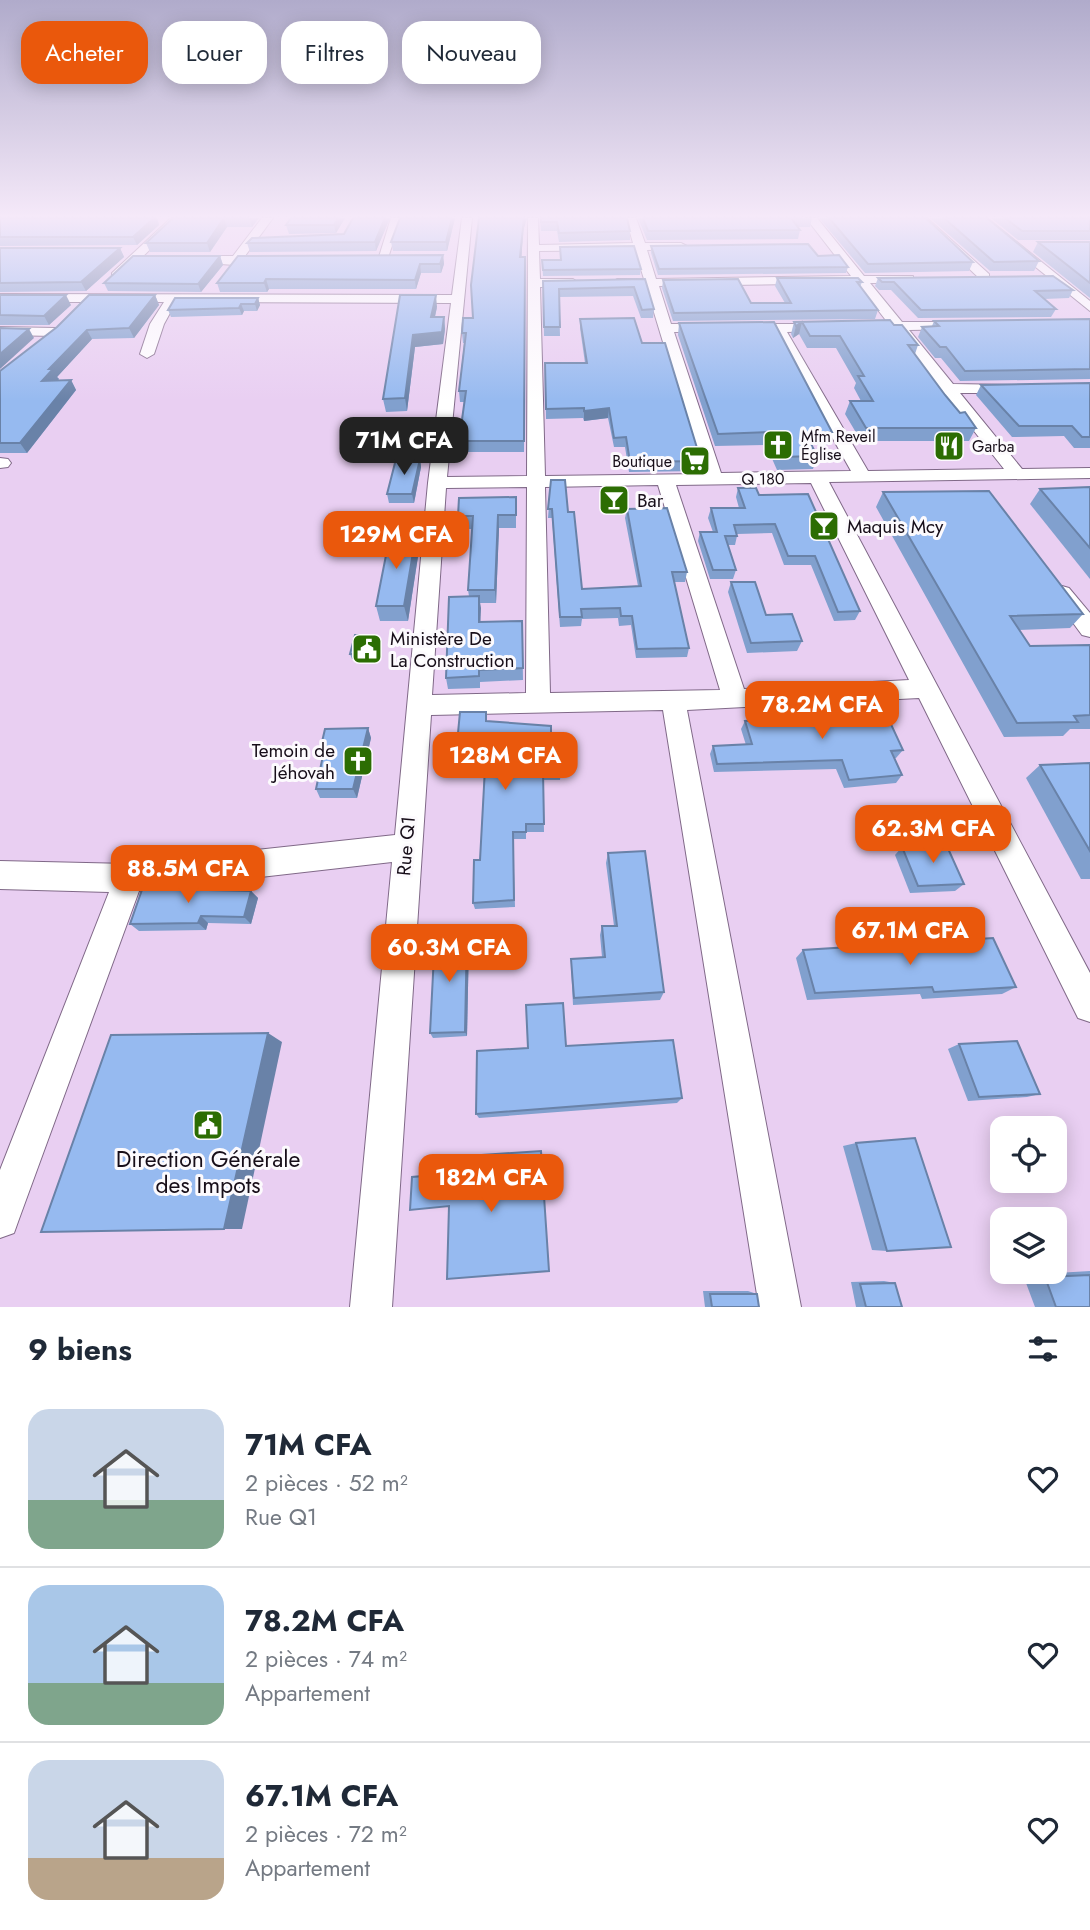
<!DOCTYPE html>
<html lang="fr">
<head>
<meta charset="utf-8">
<style>
  :root { --surface:#fff; --page:#f2f2f3; --text:#1f2937; --muted:#747a83; --line:#e0e1e3; --accent:#ea580c }
  body { margin:0; font-family:Jost,sans-serif; background:var(--page); color:var(--text); height:100vh; display:flex; flex-direction:column; font-size:26px; white-space:nowrap }
  * { box-sizing:border-box; margin:0 }
  p { font-size:23px; color:var(--muted) }
  .icon { flex:none; width:38px; height:38px; fill:none; stroke:currentColor; stroke-width:2; stroke-linecap:round; stroke-linejoin:round }
  .map { position:relative; height:1307px; overflow:hidden }
  .details { display:flex; flex-direction:column; background:var(--surface); flex:1 }
  .details>* { flex:none }
  .hud { position:absolute; left:21px; top:21px; width:700px; height:63px; display:flex; gap:14px }
  .buttons { position:absolute; left:990px; top:1116px; display:grid; gap:14px }
  .buttons a { display:grid; place-items:center; width:77px; height:77px; border-radius:14px; background:var(--surface); box-shadow:0 4px 18px #0003; font-size:35px }
  .price { position:absolute; translate:-50% -60px; padding:0 16px; border-radius:14px; background:var(--accent); color:#fff; font-size:23px; line-height:46px; filter:drop-shadow(0 2px 4px #0008) }
  .price::after { content:''; position:absolute; left:50%; top:42px; width:21px; height:16px; margin-left:-10px; background:inherit; clip-path:polygon(0 0,100% 0,50% 100%) }
  .price.on { background:#222; color:#fff }
  ul { padding:0; list-style:none }
  li { display:flex; align-items:center; gap:21px; height:175px; padding:0 28px }
  li+li { border-top:2px solid var(--line) }
  li span { display:grid; place-items:center; flex:none; width:196px; height:140px; border-radius:21px; color:#555 }
  li>.icon { margin-inline-start:auto }
  span .icon { width:84px; height:84px; fill:#fffc; stroke-width:1 }
  li b { font-size:30px }
  h2 { display:flex; justify-content:space-between; align-items:center; height:84px; padding:0 28px; font-size:30px }
  .pill { padding:0 24px; border-radius:21px; background:var(--surface); box-shadow:0 4px 18px #0003; font-size:24px; line-height:63px }
  .pill.on { background:var(--accent); color:#fff }
  .map>svg:first-child { display:block }
</style>
</head>
<body>
<div class="map">
<svg width="1090" height="1307" viewBox="0 0 1090 1307">
  <rect width="100%" height="100%" fill="#e9cff2"/>
  <g fill="none" stroke-linecap="round" stroke-linejoin="round">
    <!-- minor casing -->
    <g stroke="#806988" stroke-width="2">
      <g id="minor">
        <path d="M171 218H182L120 279H112V273Z"/>
        <path d="M262 218H273L245 256 269 257V261L235 265 191 262 185 259 191 256H233Z"/>
        <path d="M391 218H401L388 258 378 260Z"/>
        <path d="M462 218H472L447 477 527 476 528 218H538L539 245 633 243 626 218H636L645 243H681L687 246 681 249 647 250 656 279 851 276 806 218H817L864 276H913V282L909 283H870L902 322H966V328L961 329 909 330 953 384 1013 385V391L1008 393H960L1022 469 1090 468V478L829 482 1090 973V1022L1078 1018 919 698 687 710 801 1307H759L663 710 431 715 392 1307H350L392 862 139 891 19 1219 14 1233 0 1238V1170L109 892 0 889V861L129 864 395 835 428 483 451 303 176 302 164 324 154 354 147 358 140 354 150 324 164 302H0V294L452 295ZM635 250 644 279H617L611 283 617 287 646 286 703 474 545 476 540 287H573L579 283 573 279H540L539 251ZM857 283 888 323 868 324V330L895 331 1004 469 868 471 787 332 821 331 828 327 826 324H747L742 325V331L773 332 851 471 721 473 674 332H709L716 328 709 324H671L659 286ZM811 483 909 680 744 689 676 485ZM658 485 720 690 550 693 545 487ZM527 487 526 693 432 695 446 488Z"/>
        <path d="M916 218H927L989 274V280H981Z"/>
        <path d="M975 218H987L1090 301V311Z"/>
        <path d="M0 327 56 328 63 332 56 336 0 335Z"/>
        <path d="M0 458 8 459 11 463 8 467 0 468Z"/>
        <path d="M1062 586 1069 588 1090 613V637L1082 635 1051 593 1055 588Z"/>
      </g>
    </g>
    <!-- minor -->
    <use href="#minor" fill="#fff" fill-rule="evenodd"/>
  </g>
  <!-- wall -->
  <g fill="#81a0ce">
    <path d="M0 218H157L159 225 137 245 0 246Z"/>
    <path d="M173 218H259L252 227H227L210 252H150L146 243Z"/>
    <path d="M291 218H345L336 233 289 234 286 225Z"/>
    <path d="M353 218H390L376 251 250 252 247 243 344 234Z"/>
    <path d="M400 218H455L447 251H393L391 242Z"/>
    <path d="M479 218H527L523 231 521 257 525 267 524 452H461L459 441 464 402H460L459 391 464 343H463L462 333 473 318Z"/>
    <path d="M540 218H627L630 231V240L559 242 557 231H541Z"/>
    <path d="M638 218H812L810 227H798L800 230 798 239 647 240Z"/>
    <path d="M819 218H926L973 262 969 271 865 273Z"/>
    <path d="M930 218H987L1039 261 1034 271H990Z"/>
    <path d="M991 218H1090V240H1018Z"/>
    <path d="M1038 242H1090V298L1033 252Z"/>
    <path d="M651 246 818 256 848 267 846 273 658 275 651 253Z"/>
    <path d="M560 247 641 269 640 275 543 276 542 260H561Z"/>
    <path d="M0 248H120L124 257 86 291 0 292Z"/>
    <path d="M443 255 444 264 441 273H421L416 289H269L267 292H220L217 283Z"/>
    <path d="M220 256 223 265 201 292 108 291 104 283Z"/>
    <path d="M777 278 862 282 860 287 878 310 875 319 673 321 662 288 663 280 751 303H785L775 286Z"/>
    <path d="M878 278 1073 290 1069 298 1044 299 1056 309 1051 317 918 318 891 290H879L875 286Z"/>
    <path d="M645 279 654 309 653 318H641L633 296 559 297 560 336H544L543 281Z"/>
    <path d="M0 295 71 305 49 325H0Z"/>
    <path d="M155 295 159 305 134 338 92 339 57 377 59 379 58 380H71L76 390 27 453H0V371Z"/>
    <path d="M258 298 260 305 257 311H244L242 315 171 317 168 310Z"/>
    <path d="M437 307 435 317H444L445 329 443 344 415 347 407 411 386 412 383 399Z"/>
    <path d="M580 319 642 343 701 461 699 471 629 472 625 447H614L608 418 584 421 583 418 546 419 545 363H585L580 328Z"/>
    <path d="M1090 319V379L960 381 941 358H935L918 337 922 327 932 326 934 321Z"/>
    <path d="M794 322 894 325 918 345 915 354 945 395 960 413 976 428 969 441H861L845 414 850 401H861L854 388 856 383 836 348H807L799 334 793 338 791 334Z"/>
    <path d="M679 323 832 432 828 445H812L817 456 813 469 777 470 766 445 715 446 678 335Z"/>
    <path d="M1090 383V448H1074L1064 436 1012 437 976 395 981 385Z"/>
    <path d="M420 459 421 467 414 503H389L387 494Z"/>
    <path d="M551 480 568 512 582 589 638 586 625 518 627 509 687 572 685 582H674L689 648 687 657 636 658 631 625 619 626 618 618 582 619 581 626 560 627 552 518H548Z"/>
    <path d="M1090 487V579L1030 504 1040 489Z"/>
    <path d="M738 488 759 495 808 494 860 611 855 620 834 621 811 565H784L772 533 737 534V536L735 545H728L736 570 733 579H710L698 541 700 532H713L708 518 711 508H739L736 497Z"/>
    <path d="M883 492 1083 614 1070 628 1019 630 1030 646 1090 645V729H1070L1063 736 1004 737 876 507Z"/>
    <path d="M516 497V528H499L496 603H480V622L522 621 523 680 480 682V688L448 689 446 678 469 596 468 590 472 529H460L458 516Z"/>
    <path d="M419 550 408 621H380L376 606Z"/>
    <path d="M731 582 766 615 802 641 797 651 747 653 728 592Z"/>
    <path d="M373 640 368 659H352L350 654Z"/>
    <path d="M777 703 903 750 896 758H895L902 775 896 783 844 788 836 769 714 772 710 754 713 746 746 745 741 729 745 721 776 719 773 712Z"/>
    <path d="M487 722 551 752 561 771 560 780H543L544 832H526V839H513L515 907 475 909 473 903 480 860 484 776H461L460 768V762H458L456 754Z"/>
    <path d="M368 728 371 738 357 798H320L316 789 324 753 321 746Z"/>
    <path d="M1090 763V879H1081L1026 778 1040 765Z"/>
    <path d="M902 847 964 884 955 891 910 893 895 855Z"/>
    <path d="M608 853 664 992 660 1000 573 1005 571 967V959L602 957 600 935 602 926H614L606 863Z"/>
    <path d="M210 886 214 890 251 891 258 898 251 924 208 923 206 930 139 931 130 924Z"/>
    <path d="M467 933 469 940 467 1036 433 1038 430 1033Z"/>
    <path d="M803 950 1016 987 1002 994 922 999 920 994 807 1000 796 958Z"/>
    <path d="M959 1044 1040 1094 1027 1097 968 1101 948 1049Z"/>
    <path d="M566 1046 682 1098 677 1103 479 1118 476 1114Z"/>
    <path d="M856 1143 887 1251 872 1250 843 1146Z"/>
    <path d="M1090 1271V1307H1035L1023 1275Z"/>
    <path d="M884 1281 895 1283 902 1307H856L851 1282Z"/>
    <path d="M703 1291H748L757 1294 759 1307H705Z"/>
  </g>
  <!-- shaded-wall -->
  <g fill="#6982a8">
    <path d="M154 218H157L159 225 137 245 133 237Z"/>
    <path d="M224 218 227 227 210 252 207 243Z"/>
    <path d="M249 218H259L252 227Z"/>
    <path d="M338 218H345L336 233 334 225Z"/>
    <path d="M385 218H390L376 251 375 242Z"/>
    <path d="M452 218H455L447 251 446 242Z"/>
    <path d="M524 218H527L523 231 521 267 520 257Z"/>
    <path d="M120 248 124 257 86 291 81 282Z"/>
    <path d="M443 255 444 264 441 273 440 264Z"/>
    <path d="M220 256 223 265 201 292 198 284Z"/>
    <path d="M420 264 421 273 416 289 415 280Z"/>
    <path d="M266 279 269 289 267 292 264 283Z"/>
    <path d="M66 295 71 305 49 325 44 316Z"/>
    <path d="M155 295 159 305 134 338 129 328Z"/>
    <path d="M436 295 437 307 432 329 431 317Z"/>
    <path d="M258 298 260 305 257 311 255 304Z"/>
    <path d="M241 304 244 311 242 315 239 308Z"/>
    <path d="M444 317 445 329 443 344 415 347 407 411 405 398 413 335Z"/>
    <path d="M802 322 799 334 793 338 796 326Z"/>
    <path d="M29 329 34 338 0 369V354Z"/>
    <path d="M87 330 92 339 57 377 59 379 48 391 42 381 49 369Z"/>
    <path d="M71 380 76 390 27 453 20 443Z"/>
    <path d="M609 408 608 418 584 421V411Z"/>
    <path d="M420 459 421 467 414 503 412 494Z"/>
    <path d="M498 515 499 528 496 603 495 590Z"/>
    <path d="M416 535 419 550 408 621 404 606Z"/>
    <path d="M479 596 481 608 480 634 479 622Z"/>
    <path d="M371 635 373 640 368 659 367 654Z"/>
    <path d="M368 728 371 738 357 798 353 789Z"/>
    <path d="M251 891 258 898 251 924 244 917Z"/>
    <path d="M201 916 208 923 206 930 198 923Z"/>
    <path d="M467 933 469 940 467 1036 465 1032Z"/>
    <path d="M268 1033 282 1042 242 1229H224Z"/>
  </g>
  <!-- building -->
  <g fill="#96baf0" stroke="#6982a8" stroke-width="2">
    <path d="M0 218H154L133 237H0Z"/>
    <path d="M173 218H249H224L207 243H146Z"/>
    <path d="M291 218H338L334 225H286Z"/>
    <path d="M353 218H385L375 242 247 243 252 238 344 234Z"/>
    <path d="M400 218H452L446 242H391Z"/>
    <path d="M479 218H524L520 257H525L524 441H459L466 391H459L466 333H462L463 318H473L471 285Z"/>
    <path d="M541 218H627L630 231 559 233 557 222H541Z"/>
    <path d="M643 218H802H791L800 230 648 231Z"/>
    <path d="M829 218H926L973 262 868 264Z"/>
    <path d="M944 218H987L1039 261 994 262Z"/>
    <path d="M1005 218H1090V231H1022Z"/>
    <path d="M1038 242H1090V283Z"/>
    <path d="M808 244 818 256 839 255 848 267 659 269 651 246Z"/>
    <path d="M634 246 641 269 543 270 542 260H561L560 247Z"/>
    <path d="M0 248H120L81 282 0 283Z"/>
    <path d="M443 255 440 264H420L415 280 266 279 264 283H217L238 256Z"/>
    <path d="M133 256H220L198 284 104 283Z"/>
    <path d="M1053 276 1073 290 1035 291 1056 309 921 310 894 282H882L878 278Z"/>
    <path d="M777 278H858L862 282H857L878 310 674 313 663 280 738 279 751 303H791Z"/>
    <path d="M645 279 654 309 642 310 634 287 559 289 560 327H544L543 281Z"/>
    <path d="M0 295H66L44 316 0 315Z"/>
    <path d="M89 295H155L129 328 87 330 49 369H53L42 381 71 380 20 443H0V371L57 327Z"/>
    <path d="M400 295H436L431 317H444L442 332 413 335 405 398 383 399Z"/>
    <path d="M175 298H258L255 304H241L239 308 168 310Z"/>
    <path d="M634 318 642 343H665L701 461 630 462 626 437 614 438 609 408 584 411V408L546 409 545 363H587L580 319Z"/>
    <path d="M1090 319V369L965 371 946 347H940L922 327 939 326 934 321Z"/>
    <path d="M890 320 894 325H902L918 345H908L945 395 960 413 965 412 976 428H866L850 401H873L858 376H864L840 336H810L802 322 796 326 794 322Z"/>
    <path d="M774 322 832 432H805L817 456 781 457 770 432 718 434 679 323Z"/>
    <path d="M0 328 29 329 0 354Z"/>
    <path d="M1090 383V437H1082L1072 426H1019L981 385Z"/>
    <path d="M396 459H420L412 494H387Z"/>
    <path d="M551 480H565L568 512H574L582 589 641 586 627 509 667 508 687 572H672L689 648 637 649 632 616H621L620 608 581 609 582 617H560L552 509H548Z"/>
    <path d="M1090 487V548L1040 489Z"/>
    <path d="M738 488H756L759 495 808 494 860 611 838 612 815 556H788L775 524 734 525 737 536H725L736 570H713L700 532H717L711 508H745Z"/>
    <path d="M989 491 1083 614 1010 616 1030 646 1090 645V715L1074 716 1078 722 1017 723 883 492Z"/>
    <path d="M516 497V515H498L495 590H468L473 516H458L459 498Z"/>
    <path d="M390 535H416L404 606H376Z"/>
    <path d="M731 582H755L766 615 792 614 802 641 751 643Z"/>
    <path d="M479 596V622L522 621 523 668 479 670V676L446 678 449 597Z"/>
    <path d="M355 635H371L367 654H350Z"/>
    <path d="M797 702 800 711 883 707 903 750 891 751 902 775 849 780 842 760 717 764 713 746 752 744 745 721 783 719 777 703Z"/>
    <path d="M460 712H486V721L551 726V752H560L561 771 543 772 544 824H526V832H513L514 900 473 903 474 860H480L485 768H460L461 754H456Z"/>
    <path d="M368 728 353 789H316L325 746H321L325 729Z"/>
    <path d="M1090 763V851L1040 765Z"/>
    <path d="M946 844 964 884 918 886 902 847Z"/>
    <path d="M645 851 664 992 574 998 571 959 605 957 602 926H617L608 853Z"/>
    <path d="M210 886 209 890 251 891 244 917 201 916 198 923 130 924 143 887Z"/>
    <path d="M467 933 465 1032 430 1033 435 935Z"/>
    <path d="M993 938 1016 987 934 992 932 987 815 993 803 950Z"/>
    <path d="M563 1003 566 1046 673 1040 682 1098 476 1114 477 1051 528 1048 526 1005Z"/>
    <path d="M268 1033 224 1229 41 1232 111 1035Z"/>
    <path d="M1017 1041 1040 1094 979 1097 959 1044Z"/>
    <path d="M915 1138 951 1247 887 1251 856 1143Z"/>
    <path d="M541 1151 549 1271 447 1279 449 1206 410 1210 412 1177 447 1174V1170L468 1168V1156Z"/>
    <path d="M1090 1275V1307H1056L1045 1277Z"/>
    <path d="M895 1283 902 1307H866L860 1284Z"/>
    <path d="M710 1294H757L759 1307H712Z"/>
  </g>
  <!-- sky -->
  <linearGradient id="sky" x2="0" y2="1"><stop stop-color="#b0abcb"/><stop offset="0.54" stop-color="#f5e9f9"/><stop offset="1" stop-color="#f5e9f9" stop-opacity="0"/></linearGradient>
  <rect width="1090" height="401" fill="url(#sky)"/>
  <!-- icons -->
  <defs>
    <g id="church-square" transform="scale(1.575)"><rect x="-9" y="-9" width="18" height="18" rx="4" fill="#2c6d03" stroke="#fcfafd"/><path d="M-1.2-6h2.4v3.5h3.3v2.4h-3.3V6h-2.4V-.1h-3.3v-2.4h3.3Z" fill="#fff"/></g>
    <g id="restaurant-square" transform="scale(1.575)"><rect x="-9" y="-9" width="18" height="18" rx="4" fill="#2c6d03" stroke="#fcfafd"/><path d="M-5-6h1v4h1v-4h1v4h1v-4h1v5L-1.5 .5V6h-2V.5L-5-1ZM5-6V6H3V1.5H1.5Q1.5-4 5-6Z" fill="#fff"/></g>
    <g id="supermarket-square" transform="scale(1.575)"><rect x="-9" y="-9" width="18" height="18" rx="4" fill="#2c6d03" stroke="#fcfafd"/><path d="M-6-5.5h2.5l.6 2H6L4.5 2H-2.5L-4.4-4H-6ZM-1.5 3.2a1.3 1.3 0 1 0 .1 0ZM3 3.2a1.3 1.3 0 1 0 .1 0Z" fill="#fff"/></g>
    <g id="bar-square" transform="scale(1.575)"><rect x="-9" y="-9" width="18" height="18" rx="4" fill="#2c6d03" stroke="#fcfafd"/><path d="M-6-5H6L.8 .8V4.5H3.5V6h-7V4.5H-.8V.8Z" fill="#fff"/></g>
    <g id="civic-square" transform="scale(1.575)"><rect x="-9" y="-9" width="18" height="18" rx="4" fill="#2c6d03" stroke="#fcfafd"/><path d="M-.6-6.5H3V-4.5H.6V-3L4-1V1h2V6H-6V1h2V-1L-.6-3ZM-1.2 2.5V6h2.4V2.5Z" fill="#fff"/></g>
  </defs>
  <g fill-rule="evenodd">
    <use href="#church-square" x="778" y="445"/>
    <use href="#restaurant-square" x="949" y="446"/>
    <use href="#supermarket-square" x="695" y="461"/>
    <use href="#bar-square" x="614" y="500"/>
    <use href="#bar-square" x="824" y="526"/>
    <use href="#civic-square" x="367" y="649"/>
    <use href="#church-square" x="358" y="761"/>
    <use href="#civic-square" x="208" y="1125"/>
  </g>
  <g text-anchor="middle" dominant-baseline="central" stroke-width="6" stroke-linejoin="round" paint-order="stroke">
    <!-- far-poi labels -->
    <g font-size="16" fill="#170e19" stroke="#fcfafd" text-anchor="start">
      <text x="801" y="436">Mfm Reveil<tspan x="801" dy="18">Église</tspan></text>
      <text x="972" y="446">Garba</text>
      <text x="672" y="461" text-anchor="end">Boutique</text>
    </g>
    <!-- far-street labels -->
    <g font-size="16" fill="#170e19" stroke="#fcfafd">
      <text transform="translate(763 479) rotate(-1)">Q 180</text>
    </g>
    <!-- poi labels -->
    <g font-size="19" fill="#170e19" stroke="#fcfafd" text-anchor="start">
      <text x="637" y="500">Bar</text>
      <text x="847" y="526">Maquis Mcy</text>
      <text x="390" y="638">Ministère De<tspan x="390" dy="22">La Construction</tspan></text>
      <text x="335" y="750" text-anchor="end">Temoin de<tspan x="335" dy="22">Jéhovah</tspan></text>
    </g>
    <!-- street labels -->
    <g font-size="19" fill="#170e19" stroke="#fcfafd">
      <text transform="translate(406 846) rotate(-85)">Rue Q1</text>
    </g>
    <!-- near-poi labels -->
    <g font-size="23" fill="#170e19" stroke="#fcfafd">
      <text x="208" y="1159">Direction Générale<tspan x="208" dy="26">des Impots</tspan></text>
    </g>
  </g>
</svg>
<div class="buttons">
<a><svg class="icon" aria-label="locate" viewBox="0 0 24 24"><circle cx="12" cy="12" r="6"/><path d="M12 2v4M12 18v4M2 12h4M18 12h4"/></svg></a>
<a><svg class="icon" aria-label="layers" viewBox="0 0 24 24"><path d="M12 4l9 5-9 5-9-5zM3 14l9 5 9-5"/></svg></a>
</div>
<b class="price on" style="left:404px;top:477px">71M CFA</b>
<b class="price" style="left:396px;top:571px">129M CFA</b>
<b class="price" style="left:822px;top:741px">78.2M CFA</b>
<b class="price" style="left:505px;top:792px">128M CFA</b>
<b class="price" style="left:933px;top:865px">62.3M CFA</b>
<b class="price" style="left:188px;top:905px">88.5M CFA</b>
<b class="price" style="left:910px;top:967px">67.1M CFA</b>
<b class="price" style="left:449px;top:984px">60.3M CFA</b>
<b class="price" style="left:491px;top:1214px">182M CFA</b>
<div class="hud">
<a class="pill on">Acheter</a>
<a class="pill">Louer</a>
<a class="pill">Filtres</a>
<a class="pill">Nouveau</a>
</div>
</div>
<section class="details">
<h2>9 biens<svg class="icon" aria-label="filters" viewBox="0 0 24 24"><path d="M4 7h16M4 17h16"/><circle cx="9" cy="7" r="2"/><circle cx="15" cy="17" r="2"/></svg></h2>
<ul>
<li><span style="background:linear-gradient(#c9d6e8 65%,#7fa58c 0)"><svg class="icon" aria-label="home" viewBox="0 0 24 24"><path d="M3 11l9-7 9 7M6 9v11h12V9"/></svg></span><div><b>71M CFA</b><p>2 pièces · 52 m²</p><p>Rue Q1</p></div><svg class="icon" aria-label="heart" viewBox="0 0 24 24"><path d="M12 20l-8-8c-3-5 5-10 8-4 3-6 11-1 8 4z"/></svg></li>
<li><span style="background:linear-gradient(#a9c7e8 70%,#7fa58c 0)"><svg class="icon" aria-label="home" viewBox="0 0 24 24"><path d="M3 11l9-7 9 7M6 9v11h12V9"/></svg></span><div><b>78.2M CFA</b><p>2 pièces · 74 m²</p><p>Appartement</p></div><svg class="icon" aria-label="heart" viewBox="0 0 24 24"><path d="M12 20l-8-8c-3-5 5-10 8-4 3-6 11-1 8 4z"/></svg></li>
<li><span style="background:linear-gradient(#c9d6e8 70%,#b9a48a 0)"><svg class="icon" aria-label="home" viewBox="0 0 24 24"><path d="M3 11l9-7 9 7M6 9v11h12V9"/></svg></span><div><b>67.1M CFA</b><p>2 pièces · 72 m²</p><p>Appartement</p></div><svg class="icon" aria-label="heart" viewBox="0 0 24 24"><path d="M12 20l-8-8c-3-5 5-10 8-4 3-6 11-1 8 4z"/></svg></li>
</ul>
</section>
</body>
</html>
